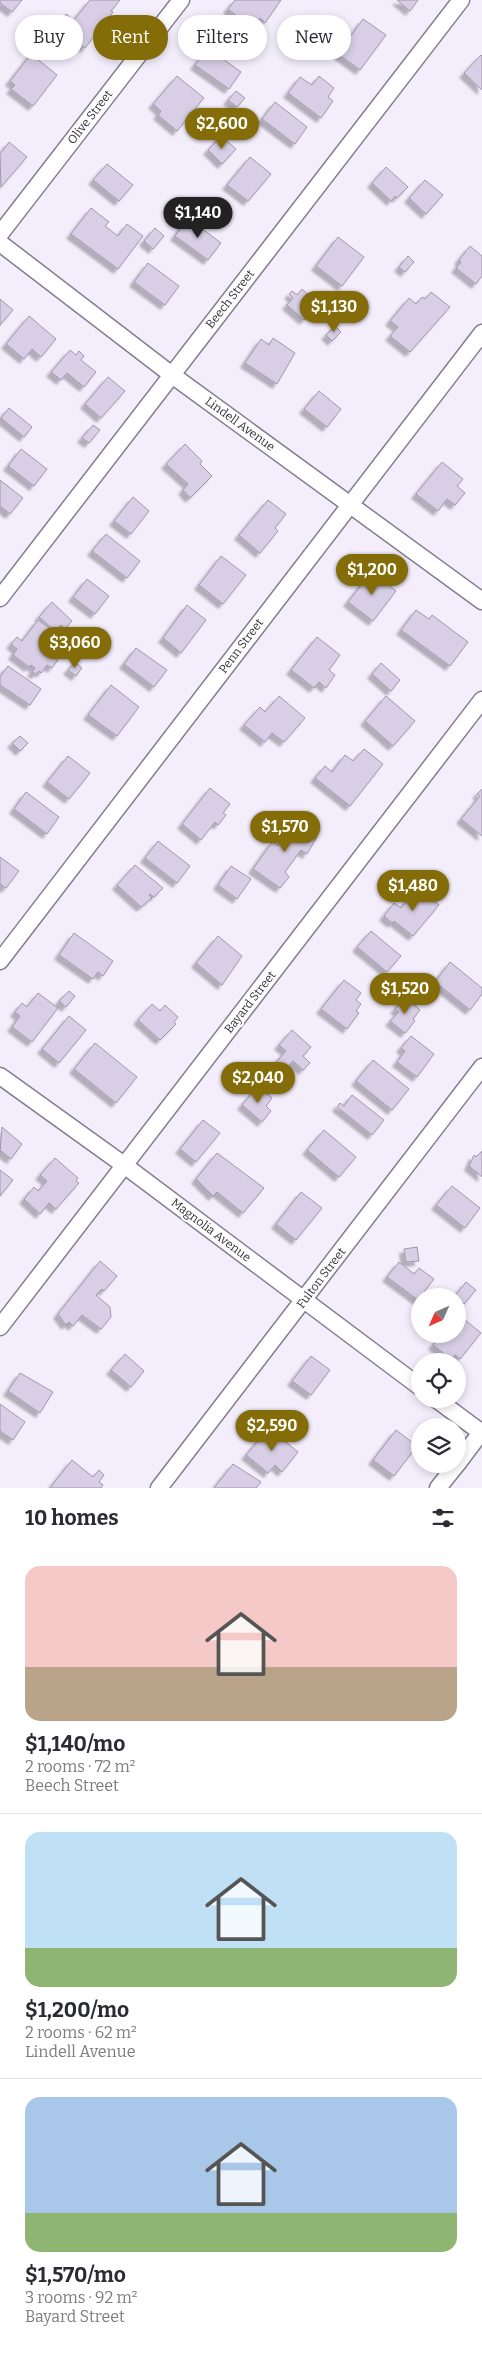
<!DOCTYPE html>
<html lang="en">
<head>
<meta charset="utf-8">
<style>
  :root { --surface:#fff; --page:#f2f2f3; --text:#2b2b33; --muted:#7c7c81; --line:#e1e1e2; --accent:#846c08 }
  body { margin:0; font-family:Bitter,serif; background:var(--page); color:var(--text); height:100vh; display:flex; flex-direction:column; font-size:19px; white-space:nowrap }
  * { box-sizing:border-box; margin:0 }
  p { font-size:16px; color:var(--muted) }
  .icon { flex:none; width:28px; height:28px; fill:none; stroke:currentColor; stroke-width:2; stroke-linecap:round; stroke-linejoin:round }
  .map { position:relative; height:1488px; overflow:hidden }
  .drawer { display:flex; flex-direction:column; background:var(--surface); flex:1 }
  .drawer>* { flex:none }
  .hud { position:absolute; left:15px; top:15px; width:452px; height:45px; display:flex; gap:10px }
  .needle { width:32px; rotate:225deg }
  .buttons { position:absolute; left:411px; top:1288px; display:grid; gap:10px }
  .buttons a { display:grid; place-items:center; width:55px; height:55px; border-radius:50%; background:var(--surface); box-shadow:0 2px 8px #0003; font-size:25px }
  .price { position:absolute; translate:-50% -42px; padding:0 11px; border-radius:18px; background:var(--accent); color:#fff; font-size:16px; line-height:32px; filter:drop-shadow(0 1px 2px #0008) }
  .price::after { content:''; position:absolute; left:50%; top:30px; width:15px; height:11px; margin-left:-8px; background:inherit; clip-path:polygon(0 0,100% 0,50% 100%) }
  .price.selected { background:#222; color:#fff }
  ul { padding:0; list-style:none }
  li { display:grid; align-content:center; gap:10px; height:265px; padding:0 25px }
  li+li { border-top:1px solid var(--line) }
  li span { display:grid; place-items:center; height:155px; border-radius:15px; color:#555 }
  li>.icon { margin-inline-start:auto }
  span .icon { width:90px; height:90px; fill:#fffc; stroke-width:1 }
  li b { font-size:21px }
  h2 { display:flex; justify-content:space-between; align-items:center; height:60px; padding:0 25px; font-size:21px }
  .tag { padding:0 18px; border-radius:22px; background:var(--surface); box-shadow:0 2px 8px #0003; font-size:18px; line-height:45px }
  .tag.selected { background:var(--accent); color:#fff }
  .map>svg:first-child { display:block }
</style>
</head>
<body>
<div class="map">
<svg width="482" height="1488" viewBox="0 0 482 1488">
  <defs>
    <filter id="shadow"><feDropShadow dx="-4.5" dy="4.5" stdDeviation="1" flood-color="#0004"/></filter>
  </defs>
  <rect width="100%" height="100%" fill="#f3edfc"/>
  <!-- building -->
  <g fill="#d8cfe6" stroke="#a097ad" filter="url(#shadow)">
    <path d="M0 0H22L12 12 0 3Z"/>
    <path d="M90 0H120L111 11 113 12 85 48 56 26 66 14 74 20Z"/>
    <path d="M235 0H281L265 23 260 18 252 28 228 9Z"/>
    <path d="M397 0H418L410 11Z"/>
    <path d="M363 19 386 35 360 70 338 54Z"/>
    <path d="M208 48 241 72 229 89 195 65Z"/>
    <path d="M31 54 57 75 33 106 11 89 15 85 10 81Z"/>
    <path d="M481 55 482 56V90L464 73Z"/>
    <path d="M177 76 204 98 177 131 158 115 161 111 153 104Z"/>
    <path d="M319 76 334 88 328 97 333 101 321 118 288 93 300 77 312 85Z"/>
    <path d="M236 91 245 98 237 107 228 100Z"/>
    <path d="M275 102 307 127 295 144 262 119Z"/>
    <path d="M221 136 236 149 222 164 208 150Z"/>
    <path d="M9 142 27 157 1 187 0 154Z"/>
    <path d="M250 157 271 174 248 201 227 185Z"/>
    <path d="M107 164 133 185 119 201 93 180Z"/>
    <path d="M386 167 408 187 397 198 395 196 391 201 372 183Z"/>
    <path d="M425 180 443 195 426 214 409 198Z"/>
    <path d="M91 208 109 222 105 226 118 236 127 224 143 236 118 269 71 234Z"/>
    <path d="M188 218 221 243 208 260 175 236Z"/>
    <path d="M155 228 164 236 153 249 144 241Z"/>
    <path d="M338 237 364 257 342 286 316 266Z"/>
    <path d="M470 246 482 256V276L476 284 456 268 461 262 459 260Z"/>
    <path d="M408 256 414 262 405 272 399 267Z"/>
    <path d="M148 263 179 286 165 305 134 282Z"/>
    <path d="M302 289 319 304 304 320 287 305 293 298 289 294 292 291 297 295Z"/>
    <path d="M431 292 450 307 410 352 390 336 398 327 390 321 409 298 416 304 422 297 425 299Z"/>
    <path d="M0 299 13 310 0 325Z"/>
    <path d="M29 316 56 339 41 357 32 349 24 359 6 344Z"/>
    <path d="M335 326 341 332 332 341 326 335Z"/>
    <path d="M273 338 295 353 277 384 245 363 261 339 269 345Z"/>
    <path d="M70 350 76 355 79 351 84 356 81 360 96 372 84 387 67 373 61 380 51 372Z"/>
    <path d="M108 377 125 391 101 418 85 404Z"/>
    <path d="M319 391 341 409 327 427 304 409Z"/>
    <path d="M9 408 32 427 24 437 1 418Z"/>
    <path d="M93 425 100 430 89 443 82 438Z"/>
    <path d="M185 444 202 461 200 464 212 476 190 498 183 490 188 484 166 464Z"/>
    <path d="M21 449 47 469 34 486 8 466Z"/>
    <path d="M442 462 463 479 457 486 465 493 455 505 447 499 438 511 416 494Z"/>
    <path d="M0 480 23 498 10 514 0 506Z"/>
    <path d="M133 497 149 511 131 534 114 521Z"/>
    <path d="M268 500 286 514 275 528 278 531 260 553 239 535Z"/>
    <path d="M106 534 140 561 127 578 92 551Z"/>
    <path d="M221 556 246 575 223 604 199 585Z"/>
    <path d="M371 572 396 591 373 621 348 602Z"/>
    <path d="M87 579 109 596 95 614 73 597Z"/>
    <path d="M52 602 72 621 65 629 61 625 55 631 39 617Z"/>
    <path d="M187 605 206 620 181 653 163 638Z"/>
    <path d="M416 610 429 619 432 615 468 642 450 666 401 630Z"/>
    <path d="M38 620 56 633 44 649 58 660 52 668 47 665 41 673 39 671 36 674 32 672 35 668 31 665 29 667 13 655 17 649 11 644 17 637 22 641Z"/>
    <path d="M317 637 340 655 329 670 335 675 326 688 319 682 314 688 291 670Z"/>
    <path d="M136 648 167 670 154 687 124 664Z"/>
    <path d="M75 662 82 668 76 676 68 670Z"/>
    <path d="M381 663 400 680 391 691 372 674Z"/>
    <path d="M8 666 41 689 30 705 0 685V677Z"/>
    <path d="M111 685 139 707 117 736 88 715Z"/>
    <path d="M279 696 305 718 284 742 272 733 265 742 244 725 260 707 265 712Z"/>
    <path d="M386 696 415 721 393 746 365 721Z"/>
    <path d="M20 736 28 743 20 751 12 743Z"/>
    <path d="M364 749 383 764 350 806 315 778 325 766 332 772 345 755 353 761Z"/>
    <path d="M68 756 90 773 69 799 47 782Z"/>
    <path d="M210 788 230 804 223 813 226 815 218 825 215 822 201 840 182 824Z"/>
    <path d="M482 789V836L461 819 480 796 477 794Z"/>
    <path d="M26 792 59 817 47 834 14 809Z"/>
    <path d="M292 819 317 837 307 854 301 850 285 872 289 877 280 888 253 869 272 842 278 846 284 837 280 835Z"/>
    <path d="M158 841 190 866 177 883 145 858Z"/>
    <path d="M0 857 19 871 6 888 0 884Z"/>
    <path d="M135 865 163 888 154 897 150 894 149 895 152 898 141 907 117 885Z"/>
    <path d="M231 866 251 879 237 899 218 885Z"/>
    <path d="M418 887 439 905 413 936 394 921 392 923 384 916 394 903 401 908Z"/>
    <path d="M371 931 401 956 387 972 357 947Z"/>
    <path d="M74 933 113 961 103 976 98 972 93 979 59 955Z"/>
    <path d="M218 936 242 956 222 985 196 963Z"/>
    <path d="M450 962 482 988V994L470 1010 435 982Z"/>
    <path d="M344 980 361 993 356 1000 361 1004 356 1011 359 1013 347 1029 321 1009Z"/>
    <path d="M69 991 75 996 66 1007 59 1001Z"/>
    <path d="M38 993 58 1008 32 1042 12 1027 20 1016 15 1012 22 1003 27 1007Z"/>
    <path d="M405 997 420 1010 413 1019 415 1021 405 1033 390 1021 399 1012 395 1009Z"/>
    <path d="M152 1004 160 1011 165 1005 178 1017 174 1022 176 1024 160 1040 138 1020Z"/>
    <path d="M69 1016 86 1030 59 1063 42 1049Z"/>
    <path d="M292 1030 311 1047 303 1056 310 1063 303 1070 293 1061 281 1074 273 1066 286 1051 279 1045Z"/>
    <path d="M411 1036 434 1054 417 1077 397 1062 405 1051 401 1048Z"/>
    <path d="M95 1043 137 1077 116 1103 74 1069Z"/>
    <path d="M373 1060 409 1089 392 1110 356 1081Z"/>
    <path d="M258 1086 272 1098 266 1106 271 1111 262 1122 242 1105Z"/>
    <path d="M352 1095 384 1120 372 1135 337 1107 340 1103 344 1106Z"/>
    <path d="M203 1120 220 1133 196 1162 180 1149Z"/>
    <path d="M2 1127 22 1144 11 1159 1 1151 0 1152Z"/>
    <path d="M324 1130 356 1157 339 1177 307 1150Z"/>
    <path d="M482 1151V1177L469 1166 474 1155 476 1157Z"/>
    <path d="M217 1153 264 1188 243 1213 217 1192 213 1196 196 1179Z"/>
    <path d="M55 1158 78 1178 76 1181 79 1183 56 1209 49 1203 40 1214 24 1199 34 1187 38 1191 47 1181 40 1175Z"/>
    <path d="M0 1170 13 1180 0 1196Z"/>
    <path d="M452 1186 480 1208 465 1228 436 1205Z"/>
    <path d="M301 1192 322 1208 296 1240 276 1224Z"/>
    <path d="M417 1247 419 1261 406 1262 404 1249Z"/>
    <path d="M100 1261 117 1276 104 1291 102 1289 96 1295 110 1307 111 1317 101 1329 82 1315 73 1326 69 1322 66 1325 58 1314Z"/>
    <path d="M399 1262 414 1274 419 1268 434 1279 418 1300 387 1277Z"/>
    <path d="M466 1282 476 1290 464 1304 455 1296Z"/>
    <path d="M458 1314 481 1333 460 1359 455 1355 451 1359 433 1345 442 1334H458Z"/>
    <path d="M125 1354 144 1371 131 1387 111 1370Z"/>
    <path d="M311 1356 330 1370 311 1395 292 1381Z"/>
    <path d="M20 1373 53 1392 40 1413 8 1391Z"/>
    <path d="M0 1404 25 1422 13 1440 0 1431Z"/>
    <path d="M269 1428 298 1452 282 1472 275 1465 268 1473 246 1455Z"/>
    <path d="M396 1430 417 1446 394 1476 373 1460Z"/>
    <path d="M72 1460 93 1477 99 1470 104 1475 99 1482 103 1485 101 1488H50Z"/>
    <path d="M233 1464 261 1482 256 1488H214Z"/>
  </g>
  <g fill="none" stroke-linecap="round" stroke-linejoin="round">
    <!-- minor casing -->
    <g stroke="#847c91" stroke-width="19">
      <g id="minor">
        <path d="M0 234 181 0"/>
        <path d="M0 243 172 375 482 601"/>
        <path d="M0 598 461 0"/>
        <path d="M0 961 482 333"/>
        <path d="M0 1076 124 1165 420 1387"/>
        <path d="M0 1327 482 700"/>
        <path d="M436 1399 482 1433"/>
        <path d="M458 1463 482 1431"/>
        <path d="M159 1488 482 1067"/>
        <path d="M438 1488 457 1464"/>
      </g>
    </g>
    <!-- minor -->
    <use href="#minor" stroke="#fff" stroke-width="16"/>
  </g>
  <g text-anchor="middle" dominant-baseline="central" stroke-width="4.5" stroke-linejoin="round" paint-order="stroke">
    <!-- street labels -->
    <g font-size="12" fill="#343039" stroke="#fff">
      <text transform="translate(90 117) rotate(-52)">Olive Street</text>
      <text transform="translate(230 299) rotate(-52)">Beech Street</text>
      <text transform="translate(240 424) rotate(36)">Lindell Avenue</text>
      <text transform="translate(241 646) rotate(-53)">Penn Street</text>
      <text transform="translate(250 1002) rotate(-52)">Bayard Street</text>
      <text transform="translate(211 1230) rotate(37)">Magnolia Avenue</text>
      <text transform="translate(321 1278) rotate(-53)">Fulton Street</text>
    </g>
  </g>
</svg>
<div class="buttons">
<a><svg class="needle" viewBox="-14 -14 28 28"><path d="M0-13l5 13h-10z" fill="#e53935"/><path d="M0 13l5-13h-10z" fill="#7c7c81"/></svg></a>
<a><svg class="icon" aria-label="locate" viewBox="0 0 24 24"><circle cx="12" cy="12" r="6"/><path d="M12 2v4M12 18v4M2 12h4M18 12h4"/></svg></a>
<a><svg class="icon" aria-label="layers" viewBox="0 0 24 24"><path d="M12 4l9 5-9 5-9-5zM3 14l9 5 9-5"/></svg></a>
</div>
<b class="price" style="left:222px;top:150px">$2,600</b>
<b class="price selected" style="left:198px;top:239px">$1,140</b>
<b class="price" style="left:334px;top:333px">$1,130</b>
<b class="price" style="left:372px;top:596px">$1,200</b>
<b class="price" style="left:75px;top:669px">$3,060</b>
<b class="price" style="left:285px;top:853px">$1,570</b>
<b class="price" style="left:413px;top:912px">$1,480</b>
<b class="price" style="left:405px;top:1015px">$1,520</b>
<b class="price" style="left:258px;top:1104px">$2,040</b>
<b class="price" style="left:272px;top:1452px">$2,590</b>
<div class="hud">
<a class="tag">Buy</a>
<a class="tag selected">Rent</a>
<a class="tag">Filters</a>
<a class="tag">New</a>
</div>
</div>
<section class="drawer">
<h2>10 homes<svg class="icon" aria-label="filters" viewBox="0 0 24 24"><path d="M4 7h16M4 17h16"/><circle cx="9" cy="7" r="2"/><circle cx="15" cy="17" r="2"/></svg></h2>
<ul>
<li><span style="background:linear-gradient(#f6c9c9 65%,#b9a48a 0)"><svg class="icon" aria-label="home" viewBox="0 0 24 24"><path d="M3 11l9-7 9 7M6 9v11h12V9"/></svg></span><div><b>$1,140/mo</b><p>2 rooms · 72 m²</p><p>Beech Street</p></div></li>
<li><span style="background:linear-gradient(#bfe0f5 75%,#8fb573 0)"><svg class="icon" aria-label="home" viewBox="0 0 24 24"><path d="M3 11l9-7 9 7M6 9v11h12V9"/></svg></span><div><b>$1,200/mo</b><p>2 rooms · 62 m²</p><p>Lindell Avenue</p></div></li>
<li><span style="background:linear-gradient(#a9c7e8 75%,#8fb573 0)"><svg class="icon" aria-label="home" viewBox="0 0 24 24"><path d="M3 11l9-7 9 7M6 9v11h12V9"/></svg></span><div><b>$1,570/mo</b><p>3 rooms · 92 m²</p><p>Bayard Street</p></div></li>
</ul>
</section>
</body>
</html>
